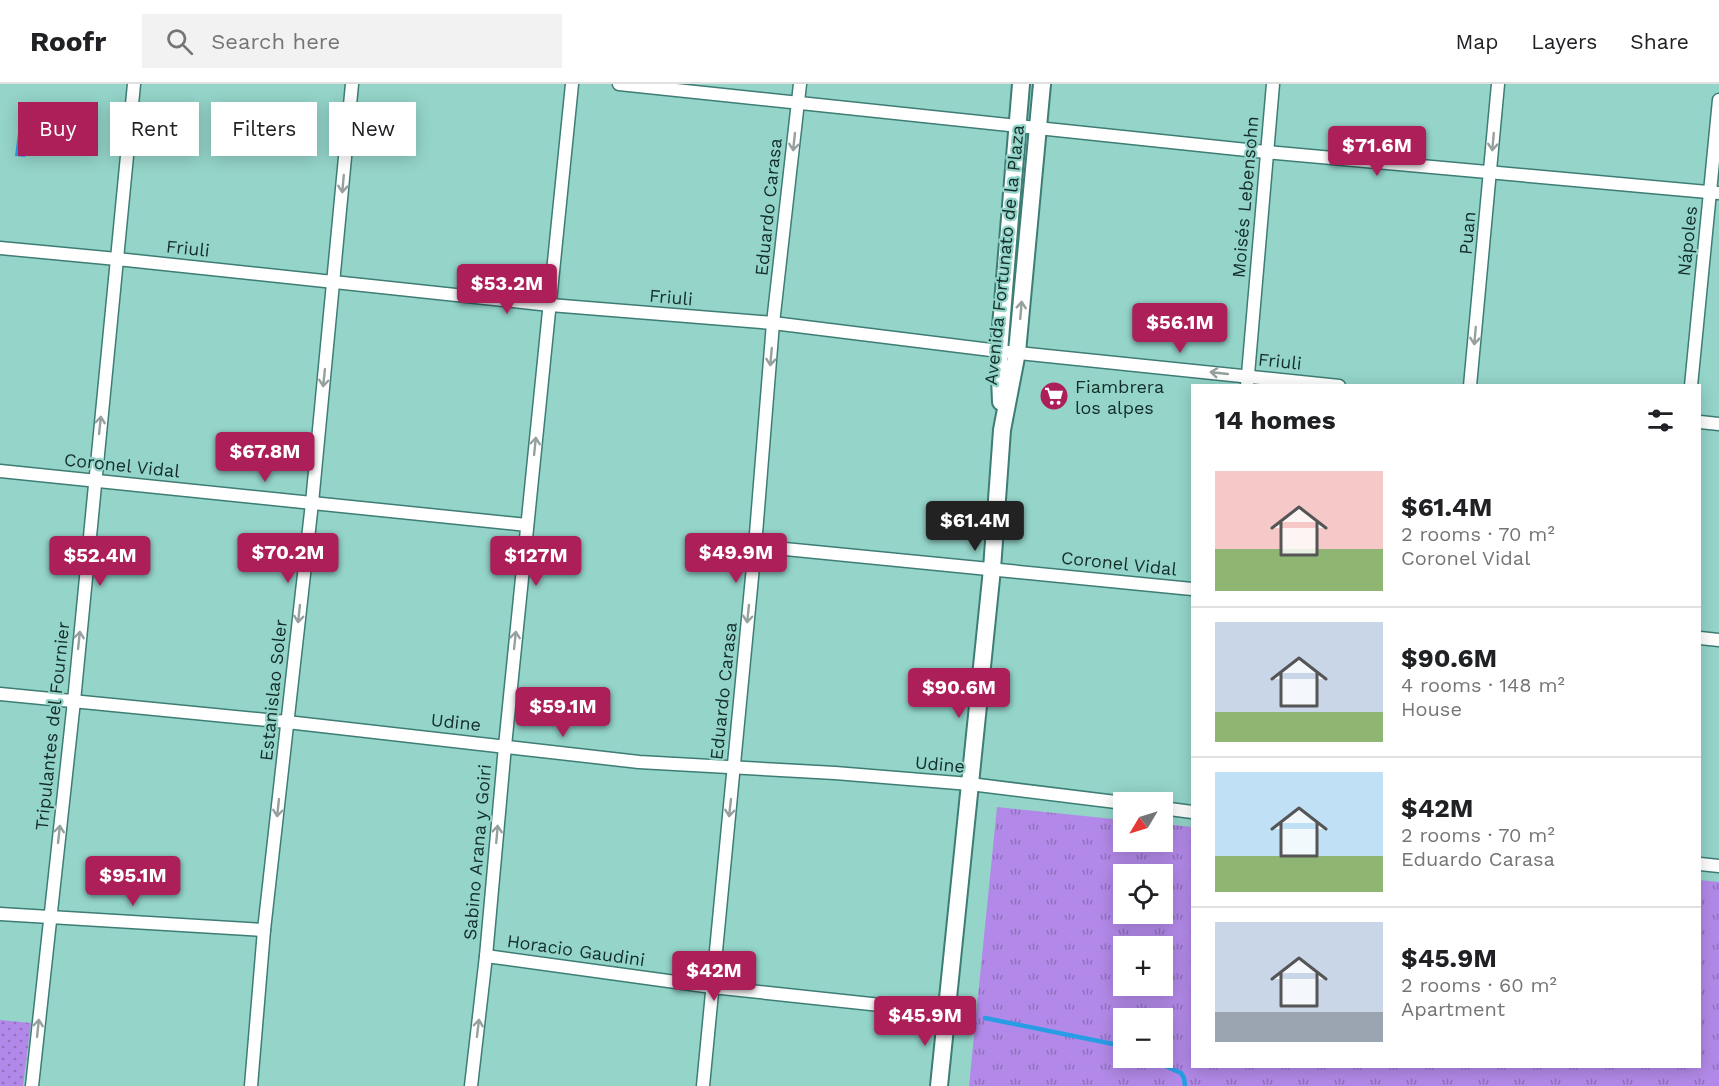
<!DOCTYPE html>
<html lang="en">
<head>
<meta charset="utf-8">
<style>
  :root { --surface:#fff; --page:#f2f2f2; --text:#202124; --muted:#757577; --line:#e0e0e0; --accent:#ad1f58 }
  body { margin:0; font-family:"Work Sans",sans-serif; background:var(--page); color:var(--text); height:100vh; display:flex; flex-direction:column; font-size:22px; white-space:nowrap }
  * { box-sizing:border-box; margin:0 }
  p { font-size:20px; color:var(--muted) }
  .icon { flex:none; width:33px; height:33px; fill:none; stroke:currentColor; stroke-width:2; stroke-linecap:round; stroke-linejoin:round }
  .map { position:relative; flex:1; overflow:hidden }
  .side { position:absolute; left:1191px; top:300px; width:510px; height:684px; display:flex; flex-direction:column; background:var(--surface); border-radius:0px; box-shadow:0 3px 15px #0003 }
  .side>* { flex:none }
  .top-card { position:absolute; left:18px; top:18px; width:570px; height:54px; display:flex; gap:12px }
  .needle { width:39px; rotate:232deg }
  .fabs { position:absolute; left:1113px; top:708px; display:grid; gap:12px }
  .fabs a { display:grid; place-items:center; width:60px; height:60px; border-radius:0px; background:var(--surface); box-shadow:0 3px 15px #0003; font-size:30px }
  .price { position:absolute; translate:-50% -51px; padding:0 14px; border-radius:6px; background:var(--accent); color:#fff; font-size:20px; line-height:39px; filter:drop-shadow(0 2px 3px #0008) }
  .price::after { content:''; position:absolute; left:50%; top:36px; width:18px; height:14px; margin-left:-9px; background:inherit; clip-path:polygon(0 0,100% 0,50% 100%) }
  .price.active { background:#222; color:#fff }
  ul { padding:0; list-style:none }
  li { display:flex; align-items:center; gap:18px; height:150px; padding:0 24px }
  li+li { border-top:2px solid var(--line) }
  li span { display:grid; place-items:center; flex:none; width:168px; height:120px; border-radius:0px; color:#555 }
  li>.icon { margin-inline-start:auto }
  span .icon { width:72px; height:72px; fill:#fffc; stroke-width:1 }
  li b { font-size:26px }
  h2 { display:flex; justify-content:space-between; align-items:center; height:72px; padding:0 24px; font-size:26px }
  .tag { padding:0 21px; border-radius:0px; background:var(--surface); box-shadow:0 3px 15px #0003; font-size:21px; line-height:54px }
  .tag.active { background:var(--accent); color:#fff }
  header { display:flex; align-items:center; gap:36px; box-sizing:border-box; height:84px; padding:0 30px; background:var(--surface); border-bottom:2px solid var(--line) }
  header strong { font-size:28px }
  nav { display:flex; gap:33px; margin-inline-start:auto; font-size:21px }
  .search { width:420px; height:54px; background:var(--page); display:flex; align-items:center; gap:15px; box-sizing:border-box; padding:0 21px; border-radius:0px; color:var(--muted); font-size:22px }
  .map>svg:first-child { display:block }
</style>
</head>
<body>
<header>
<strong>Roofr</strong>
<div class="search"><svg class="icon" aria-label="search" viewBox="0 0 24 24"><circle cx="10" cy="10" r="6"/><path d="M15 15l6 6"/></svg>Search here</div>
<nav><a>Map</a><a>Layers</a><a>Share</a></nav>
</header>
<div class="map">
<svg width="1719" height="1002" viewBox="0 0 1719 1002">
  <defs>
    <pattern id="grass-tufts" width="24" height="20" patternUnits="userSpaceOnUse" patternTransform="scale(1.5)"><rect width="24" height="20" fill="#b289e8"/><path d="M3 7l-1-3M5 7V3M7 7l1-3M15 17l-1-3M17 17v-4M19 17l1-3" fill="none" stroke="#9070bc"/></pattern>
    <pattern id="park-dots" width="8" height="8" patternUnits="userSpaceOnUse" patternTransform="scale(1.5)"><rect width="8" height="8" fill="#b289e8"/><path d="M2 2h.1M6 6h.1" fill="none" stroke="#9070bc" stroke-width="1.8" stroke-linecap="round"/></pattern>
    <pattern id="water-ripples" width="26" height="14" patternUnits="userSpaceOnUse" patternTransform="scale(1.5)"><rect width="26" height="14" fill="#299ce6"/><path d="M2 4q2-2 4 0t4 0M15 11q2-2 4 0t4 0" fill="none" stroke="#2280ba"/></pattern>
  </defs>
  <rect width="100%" height="100%" fill="#94d4c9"/>
  <!-- grass -->
  <path fill="url(#grass-tufts)" fill-rule="evenodd" d="M997 723 1123 736 1124 758H1162L1163 740 1192 743V982H1700V796L1719 798V1002H969ZM1124 790H1162V830H1124ZM1124 862H1162V902H1124ZM1124 934H1162V974H1124Z"/>
  <!-- park -->
  <path fill="url(#park-dots)" d="M0 936 31 939 23 1002H0Z"/>
  <!-- water -->
  <path fill="url(#water-ripples)" d="M18 49 29 50 25 73 15 72Z"/>
  <g fill="none" stroke-linecap="round" stroke-linejoin="round">
    <!-- stream -->
    <g stroke="#299ce6" stroke-width="4.5">
      <path d="M985 934 1113 960 1124 964"/>
      <path d="M1147 974 1181 989 1184 994 1185 1002"/>
    </g>
    <!-- minor casing -->
    <g stroke="#3d7d74" stroke-width="15">
      <g id="minor">
        <path d="M619 0 1266 68 1719 109"/>
        <path d="M0 164 117 175 550 221 773 239 999 267 1339 302"/>
        <path d="M1247 302 1273 0"/>
        <path d="M1470 302 1498 0"/>
        <path d="M1691 302 1719 16"/>
        <path d="M1700 338 1719 340"/>
        <path d="M0 387 527 441"/>
        <path d="M755 462 1192 505"/>
        <path d="M1700 554 1719 556"/>
        <path d="M0 610 287 638 639 678 835 689 970 700 1124 719"/>
        <path d="M1162 724 1192 728"/>
        <path d="M1700 780 1719 782"/>
        <path d="M0 830 264 846"/>
        <path d="M486 872 712 903 946 928"/>
        <path d="M32 1002 74 617 134 0"/>
        <path d="M251 1002 264 846 312 419 352 0"/>
        <path d="M471 1002 486 872 505 662 572 0"/>
        <path d="M703 1002 755 462 773 239 800 0"/>
      </g>
    </g>
    <!-- secondary casing -->
    <g stroke="#3d7d74" stroke-width="20">
      <g id="secondary">
        <path d="M1001 318 999 267 1021 0"/>
        <path d="M939 1002 992 485 1002 346 1017 268 1042 0"/>
      </g>
    </g>
    <!-- minor -->
    <use href="#minor" stroke="#fff" stroke-width="12"/>
    <!-- secondary -->
    <use href="#secondary" stroke="#fff" stroke-width="16"/>
  </g>
  <!-- one-way arrows -->
  <defs><path id="oneway-shaft" d="M-6 0H5M1.5-3L5.5 0L1.5 3" fill="none" stroke-width="1.6" stroke-linecap="round" stroke-linejoin="round" transform="scale(1.5)"/></defs>
  <g stroke="#95a09f">
    <use href="#oneway-shaft" transform="translate(794 58) rotate(96)"/>
    <use href="#oneway-shaft" transform="translate(1493 58) rotate(95)"/>
    <use href="#oneway-shaft" transform="translate(343 100) rotate(95)"/>
    <use href="#oneway-shaft" transform="translate(1021 226) rotate(-85)"/>
    <use href="#oneway-shaft" transform="translate(1475 252) rotate(95)"/>
    <use href="#oneway-shaft" transform="translate(771 273) rotate(95)"/>
    <use href="#oneway-shaft" transform="translate(1219 289) rotate(-174)"/>
    <use href="#oneway-shaft" transform="translate(324 294) rotate(96)"/>
    <use href="#oneway-shaft" transform="translate(100 341) rotate(-84)"/>
    <use href="#oneway-shaft" transform="translate(535 362) rotate(-84)"/>
    <use href="#oneway-shaft" transform="translate(299 530) rotate(96)"/>
    <use href="#oneway-shaft" transform="translate(748 530) rotate(96)"/>
    <use href="#oneway-shaft" transform="translate(79 556) rotate(-84)"/>
    <use href="#oneway-shaft" transform="translate(515 556) rotate(-84)"/>
    <use href="#oneway-shaft" transform="translate(278 724) rotate(96)"/>
    <use href="#oneway-shaft" transform="translate(730 724) rotate(96)"/>
    <use href="#oneway-shaft" transform="translate(59 750) rotate(-84)"/>
    <use href="#oneway-shaft" transform="translate(497 750) rotate(-85)"/>
    <use href="#oneway-shaft" transform="translate(38 944) rotate(-84)"/>
    <use href="#oneway-shaft" transform="translate(478 944) rotate(-83)"/>
  </g>
  <!-- icons -->
  <defs>
    <g id="supermarket-disc" transform="scale(1.5)"><circle r="9.5" fill="#ad1f58" stroke="#94d4c9"/><path d="M-6-5.5h2.5l.6 2H6L4.5 2H-2.5L-4.4-4H-6ZM-1.5 3.2a1.3 1.3 0 1 0 .1 0ZM3 3.2a1.3 1.3 0 1 0 .1 0Z" fill="#fff"/></g>
  </defs>
  <g fill-rule="evenodd">
    <use href="#supermarket-disc" x="1054" y="312"/>
  </g>
  <g text-anchor="middle" dominant-baseline="central" stroke-width="4.5" stroke-linejoin="round" paint-order="stroke">
    <!-- street labels -->
    <g font-size="18" fill="#132d29" stroke="#94d4c9">
      <text transform="translate(1245 113) rotate(-85)">Moisés Lebensohn</text>
      <text transform="translate(768 123) rotate(-84)">Eduardo Carasa</text>
      <text transform="translate(1467 149) rotate(-85)">Puan</text>
      <text transform="translate(1687 157) rotate(-84)">Nápoles</text>
      <text transform="translate(188 164) rotate(6)">Friuli</text>
      <text transform="translate(1004 171) rotate(-84)">Avenida Fortunato de la Plaza</text>
      <text transform="translate(671 213) rotate(5)">Friuli</text>
      <text transform="translate(1280 277) rotate(6)">Friuli</text>
      <text transform="translate(122 381) rotate(6)">Coronel Vidal</text>
      <text transform="translate(1119 479) rotate(6)">Coronel Vidal</text>
      <text transform="translate(273 606) rotate(-84)">Estanislao Soler</text>
      <text transform="translate(723 607) rotate(-84)">Eduardo Carasa</text>
      <text transform="translate(456 638) rotate(6)">Udine</text>
      <text transform="translate(52 642) rotate(-84)">Tripulantes del Fournier</text>
      <text transform="translate(940 680) rotate(5)">Udine</text>
      <text transform="translate(477 768) rotate(-85)">Sabino Arana y Goiri</text>
      <text transform="translate(576 866) rotate(8)">Horacio Gaudini</text>
    </g>
    <!-- poi labels -->
    <g font-size="18" fill="#132d29" stroke="#94d4c9" text-anchor="start">
      <text x="1075" y="302">Fiambrera<tspan x="1075" dy="21">los alpes</tspan></text>
    </g>
  </g>
</svg>
<div class="fabs">
<a><svg class="needle" viewBox="-14 -14 28 28"><path d="M0-13l5 13h-10z" fill="#e53935"/><path d="M0 13l5-13h-10z" fill="#757577"/></svg></a>
<a><svg class="icon" aria-label="locate" viewBox="0 0 24 24"><circle cx="12" cy="12" r="6"/><path d="M12 2v4M12 18v4M2 12h4M18 12h4"/></svg></a>
<a>+</a>
<a>−</a>
</div>
<b class="price" style="left:1377px;top:93px">$71.6M</b>
<b class="price" style="left:507px;top:231px">$53.2M</b>
<b class="price" style="left:1180px;top:270px">$56.1M</b>
<b class="price" style="left:265px;top:399px">$67.8M</b>
<b class="price active" style="left:975px;top:468px">$61.4M</b>
<b class="price" style="left:288px;top:500px">$70.2M</b>
<b class="price" style="left:736px;top:500px">$49.9M</b>
<b class="price" style="left:100px;top:503px">$52.4M</b>
<b class="price" style="left:536px;top:503px">$127M</b>
<b class="price" style="left:959px;top:635px">$90.6M</b>
<b class="price" style="left:563px;top:654px">$59.1M</b>
<b class="price" style="left:133px;top:823px">$95.1M</b>
<b class="price" style="left:714px;top:918px">$42M</b>
<b class="price" style="left:925px;top:963px">$45.9M</b>
<div class="top-card">
<a class="tag active">Buy</a>
<a class="tag">Rent</a>
<a class="tag">Filters</a>
<a class="tag">New</a>
</div>
<section class="side">
<h2>14 homes<svg class="icon" aria-label="filters" viewBox="0 0 24 24"><path d="M4 7h16M4 17h16"/><circle cx="9" cy="7" r="2"/><circle cx="15" cy="17" r="2"/></svg></h2>
<ul>
<li><span style="background:linear-gradient(#f6c9c9 65%,#8fb573 0)"><svg class="icon" aria-label="home" viewBox="0 0 24 24"><path d="M3 11l9-7 9 7M6 9v11h12V9"/></svg></span><div><b>$61.4M</b><p>2 rooms · 70 m²</p><p>Coronel Vidal</p></div></li>
<li><span style="background:linear-gradient(#c9d6e8 75%,#8fb573 0)"><svg class="icon" aria-label="home" viewBox="0 0 24 24"><path d="M3 11l9-7 9 7M6 9v11h12V9"/></svg></span><div><b>$90.6M</b><p>4 rooms · 148 m²</p><p>House</p></div></li>
<li><span style="background:linear-gradient(#bfe0f5 70%,#8fb573 0)"><svg class="icon" aria-label="home" viewBox="0 0 24 24"><path d="M3 11l9-7 9 7M6 9v11h12V9"/></svg></span><div><b>$42M</b><p>2 rooms · 70 m²</p><p>Eduardo Carasa</p></div></li>
<li><span style="background:linear-gradient(#c9d6e8 75%,#9aa5b1 0)"><svg class="icon" aria-label="home" viewBox="0 0 24 24"><path d="M3 11l9-7 9 7M6 9v11h12V9"/></svg></span><div><b>$45.9M</b><p>2 rooms · 60 m²</p><p>Apartment</p></div></li>
</ul>
</section>
</div>
</body>
</html>
